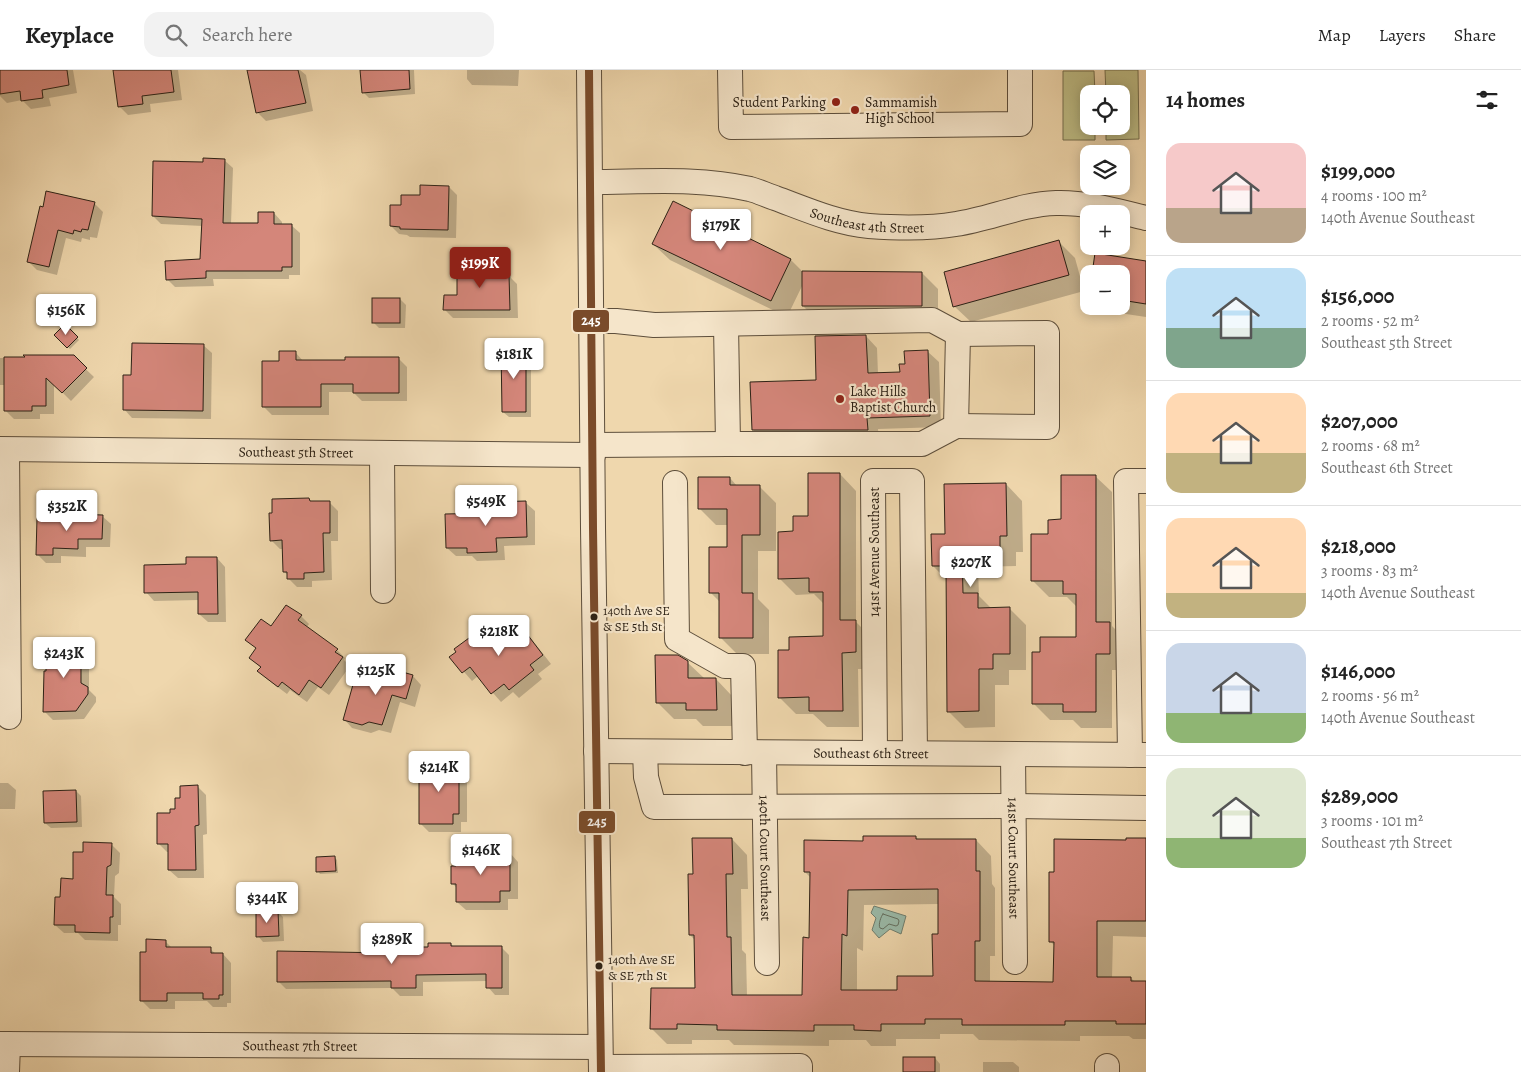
<!DOCTYPE html>
<html lang="en">
<head>
<meta charset="utf-8">
<style>
  :root { --surface:#fff; --page:#f2f2f2; --text:#222; --muted:#767676; --line:#e0e0e0; --accent:#8f2418 }
  body { margin:0; font-family:Alegreya,serif; background:var(--page); color:var(--text); height:100vh; display:flex; flex-direction:column; font-size:19px; white-space:nowrap }
  * { box-sizing:border-box; margin:0 }
  p { font-size:16px; color:var(--muted) }
  .icon { flex:none; width:28px; height:28px; fill:none; stroke:currentColor; stroke-width:2; stroke-linecap:round; stroke-linejoin:round }
  .map { position:relative; flex:1; overflow:hidden }
  .drawer { display:flex; flex-direction:column; background:var(--surface); width:375px }
  .drawer>* { flex:none }
  .tools { position:absolute; left:1080px; top:15px; display:grid; gap:10px }
  .tools a { display:grid; place-items:center; width:50px; height:50px; border-radius:10px; background:var(--surface); box-shadow:0 2px 12px #0003; font-size:25px }
  .price { position:absolute; translate:-50% -42px; padding:0 11px; border-radius:5px; background:#fff; color:#222; font-size:16px; line-height:32px; filter:drop-shadow(0 1px 2px #0008) }
  .price::after { content:''; position:absolute; left:50%; top:30px; width:15px; height:11px; margin-left:-8px; background:inherit; clip-path:polygon(0 0,100% 0,50% 100%) }
  .price.current { background:var(--accent); color:#fff }
  ul { padding:0; list-style:none }
  li { display:flex; align-items:center; gap:15px; height:125px; padding:0 20px }
  li+li { border-top:1px solid var(--line) }
  li span { display:grid; place-items:center; flex:none; width:140px; height:100px; border-radius:15px; color:#555 }
  li>.icon { margin-inline-start:auto }
  span .icon { width:60px; height:60px; fill:#fffc; stroke-width:1 }
  li b { font-size:21px }
  h2 { display:flex; justify-content:space-between; align-items:center; height:60px; padding:0 20px; font-size:21px }
  header { display:flex; align-items:center; gap:30px; box-sizing:border-box; height:70px; padding:0 25px; background:var(--surface); border-bottom:1px solid var(--line) }
  header strong { font-size:24px }
  nav { display:flex; gap:28px; margin-inline-start:auto; font-size:18px }
  .search { width:350px; height:45px; background:var(--page); display:flex; align-items:center; gap:12px; box-sizing:border-box; padding:0 18px; border-radius:15px; color:var(--muted); font-size:19px }
  main { display:flex; flex:1; min-height:0 }
  .map>svg:first-child { display:block }
</style>
</head>
<body>
<header>
<strong>Keyplace</strong>
<div class="search"><svg class="icon" aria-label="search" viewBox="0 0 24 24"><circle cx="10" cy="10" r="6"/><path d="M15 15l6 6"/></svg>Search here</div>
<nav><a>Map</a><a>Layers</a><a>Share</a></nav>
</header>
<main>
<div class="map">
<svg width="1146" height="1002" viewBox="0 0 1146 1002">
  <rect width="100%" height="100%" fill="#efd7ad"/>
  <filter id="stains"><feTurbulence type="fractalNoise" baseFrequency=".004" numOctaves="4"/><feColorMatrix values="0 0 0 0 .2 0 0 0 0 .09 0 0 0 0 .02 0 0 0 .5 -.17"/></filter>
  <radialGradient id="worn" r=".72"><stop offset=".6" stop-color="#630" stop-opacity="0"/><stop offset="1" stop-color="#630" stop-opacity=".3"/></radialGradient>
  <!-- green -->
  <g fill="#bebd86" stroke="#756f4e">
    <path d="M1105 0H1138L1139 69 1106 70V56H1121V24H1106Z"/>
    <path d="M1063 1H1094L1095 24H1089V56H1095V70H1063Z"/>
  </g>
  <!-- water -->
  <path fill="#9abaa9" stroke="#6e7d6e" d="M874 836 906 846 901 864 890 859 879 868 872 860 876 848 871 843Z"/>
  <!-- shadow -->
  <g fill="#0003" fill-rule="evenodd">
    <path d="M0 0H73L77 23 49 28 51 36 31 39 22 30 7 33 0 26Z"/>
    <path d="M115 0H178L182 30 150 34 151 42 128 45 120 37Z"/>
    <path d="M248 0H300L306 5 313 41 266 51 258 43Z"/>
    <path d="M362 0H414L415 24 369 28 363 22Z"/>
    <path d="M467 0H519L518 16 472 15 467 9Z"/>
    <path d="M224 90 233 98 231 154H259L274 143 282 152V155H291L300 163V205H289V209H213L214 216 175 217 167 209 202 191 203 156 161 154 153 146 204 93Z"/>
    <path d="M449 117 457 125 456 168 410 167 407 165 399 164 391 156 402 136 421 126Z"/>
    <path d="M94 133 103 142 97 168 90 167V170L82 168 81 172 66 168 57 205 37 200 28 191 41 137Z"/>
    <path d="M1059 172 1075 188 1084 221 971 252 954 236Z"/>
    <path d="M653 174 791 190 803 202 922 203 938 219V252H819L803 236V214L787 247 670 190Z"/>
    <path d="M1146 192V247L1106 241 1101 236H1121V204Z"/>
    <path d="M502 195 511 204V208L517 214 518 248H453L445 240 458 227Z"/>
    <path d="M400 229 406 235 405 258H379L373 252Z"/>
    <path d="M65 256 79 270 70 279 56 265Z"/>
    <path d="M866 266 877 278 878 304 901 303 906 295 927 281 939 292 941 357 878 359 879 371H764L753 360 818 311Z"/>
    <path d="M203 275 212 283 211 349 132 348 124 339 133 306Z"/>
    <path d="M525 279 531 285V347H509L503 342Z"/>
    <path d="M295 282 304 292 399 289 407 297V331H362L353 322H329V345H272L263 336 281 292Z"/>
    <path d="M73 287 94 307 71 331 54 314V344H40V349H14L5 340V315H0V288Z"/>
    <path d="M840 404 856 421V552L872 568V599H858L859 657H827L813 644H796L779 627 790 581 825 567V535L814 524 796 525 779 508 794 463 809 447Z"/>
    <path d="M1095 406 1112 422V556L1126 570V600H1112V658H1081L1073 650H1050L1033 633 1042 583 1077 568V537L1067 527H1049L1032 510 1049 465 1062 451Z"/>
    <path d="M730 408 737 416H759L776 433V481H758V529L769 540V584H737L720 567V532L710 522 728 478V455H716L699 438Z"/>
    <path d="M1006 414 1022 431 1023 482H1016V496L978 497 979 526 992 539 1009 538 1026 555V600H1009V615H995V657L965 658 948 641V511L933 496 946 465Z"/>
    <path d="M309 429 312 433 329 432 338 441V471H331L332 510 312 511V517H297L288 508V505L284 502 283 479H280L271 470Z"/>
    <path d="M526 433 535 441V475L504 476 505 490 477 491 472 486H456L447 478 492 444Z"/>
    <path d="M102 446 111 454 110 477H86V487L61 486V493H46L37 484 71 449Z"/>
    <path d="M217 488 225 497 226 552H208L199 544V530L154 531 146 522 188 495Z"/>
    <path d="M301 546 309 554 306 558 337 580 345 588 344 590 350 596 329 625 318 617 307 632 290 620 287 624 267 609 259 601 261 598 251 588 257 579 247 570Z"/>
    <path d="M514 549 522 557 551 594 538 604 542 609 519 628 513 622 501 632 478 606 472 611 451 587 476 576Z"/>
    <path d="M81 574 89 583V620L96 627V632L84 649 53 650 44 641Z"/>
    <path d="M687 592 705 609H716L732 626 733 656H703L696 649H674L657 632Z"/>
    <path d="M393 600 413 606 421 615 415 637 400 632 391 663 379 660 371 663 352 658 344 649 379 612 392 604Z"/>
    <path d="M459 694 467 702V752H461V762H429L420 753Z"/>
    <path d="M0 713H8L16 720 15 739H0Z"/>
    <path d="M198 717 206 725 207 764 203 765 204 808H178L169 800V782H167L159 774 172 745 177 740 181 729Z"/>
    <path d="M76 721 81 726 82 757 51 758 45 753Z"/>
    <path d="M916 767 919 770H976L991 786 992 814 995 818V886H990V913H1055V876L1050 871 1055 803 1127 771 1146 769V867L1113 866 1112 908H1131L1135 912H1146V969H1133L1129 966H1080V971L979 970 973 964H940V969H896V976H871L866 970H829V976L734 975 729 970H692V974H667L651 958 696 920 695 870 690 865 694 805 732 769 747 785 748 819H741L742 880 746 884 747 926 803 927 810 869 811 808 805 802 864 772ZM939 834V865L934 908 898 921H857V878L863 881 864 835Z"/>
    <path d="M111 774 120 783 119 803 115 806 114 827 121 834V855H118V871L85 870 78 863H64L55 855 61 829 74 810 84 783Z"/>
    <path d="M510 783 518 792V829H508V840H466L457 832V818L452 813 457 797Z"/>
    <path d="M335 788 337 790 338 803 320 804 318 801Z"/>
    <path d="M278 842 283 847 284 871 263 872 258 866Z"/>
    <path d="M165 871 173 879H210L216 884H223L231 893V933H227V937H213L207 931H175V939H150L141 930 147 883Z"/>
    <path d="M451 874 454 877H501L509 885V925H495L488 917V911L423 912V926H400L392 918 286 919 278 911 391 884Z"/>
    <path d="M935 988 940 994V1002H904Z"/>
    <path d="M983 992H1013L1019 997V1002H983Z"/>
  </g>
  <g fill="none" stroke-linecap="round" stroke-linejoin="round">
    <!-- shore -->
    <path stroke="#636e5f" stroke-width="1" d="M883 844 898 849 899 851 898 855 896 856 889 854 883 859 880 858C878 855 881 846 883 844Z"/>
  </g>
  <!-- building -->
  <g fill="#d4867a" stroke="#2c2115" fill-rule="evenodd">
    <path d="M0 0H67L69 15 42 20 43 28 21 31 20 21 0 24Z"/>
    <path d="M113 0H171L174 22 142 26 143 34 118 37Z"/>
    <path d="M247 0H298L306 33 256 43Z"/>
    <path d="M360 0H409L410 19 362 23Z"/>
    <path d="M203 88 225 89 223 153H258V142H274V154H292V197H282V201H206V208L166 210 165 191 200 189 202 149 152 146 153 91 203 92Z"/>
    <path d="M420 115 449 116 448 160 400 159V157L390 156V135H401V125H420Z"/>
    <path d="M46 121 95 132 88 160 82 159 81 162 74 160 73 164 58 160 49 197 27 192 40 136 43 137Z"/>
    <path d="M673 131 791 189 771 231 652 174Z"/>
    <path d="M1059 170 1069 205 953 237 944 202Z"/>
    <path d="M1095 183 1146 191V234L1121 230V204H1092Z"/>
    <path d="M457 194H503V205H509L510 240H443L444 225H457Z"/>
    <path d="M802 201 922 202V236H802Z"/>
    <rect x="372" y="228" width="28" height="25"/>
    <path d="M65 254 78 267 67 278 54 265Z"/>
    <path d="M866 265 868 303 900 302 899 294H905L904 281 928 280 930 346 867 348 868 360H752L750 312 816 310 815 266Z"/>
    <path d="M132 273 204 274 203 341 123 340V305H131Z"/>
    <path d="M501 278H526V342H502Z"/>
    <path d="M279 281H296V290H345V287H399V323H353V314H321V337H262V291H279Z"/>
    <path d="M23 285H74L87 298 62 323 46 308V336H32V341H4V287H25Z"/>
    <path d="M808 403H840V550H856V582L842 583 843 641H809V627L778 628V580H789V567L823 566V522H809V508L778 509V462L793 461V446H808Z"/>
    <path d="M1061 405H1096V552H1110V584H1096V642H1063V634H1032V582H1040V567H1076V524H1063V511H1031V464H1048V450L1061 449Z"/>
    <path d="M698 407H730V415H760V465H742V523H753V568H719V523H709V477H727V439H698Z"/>
    <path d="M1006 413 1007 466H1000V480L962 481 963 523H978V538L1010 537V584H993V599H979V641L947 642 946 496H932L931 464H945L944 414Z"/>
    <path d="M309 428 310 431H330V463H323L324 502 304 503V509H287V502H283L282 470 270 471 269 443H272V429Z"/>
    <path d="M526 431 527 467 496 468 497 482 467 483V478H446L445 444 491 443V432Z"/>
    <path d="M70 444 103 445 102 469H78V479L53 478V485H36L37 448H70Z"/>
    <path d="M186 487H217L218 544H198V522L144 523V495L186 494Z"/>
    <path d="M286 535 302 545 298 550 338 579 335 582 343 587 321 618 309 610 299 625 282 612 278 617 257 601 261 597 249 588 256 578 245 570 261 549 271 556Z"/>
    <path d="M514 547 543 585 530 595 534 600 509 620 504 614 491 624 470 597 462 603 449 587 456 582 454 579 469 568 475 575Z"/>
    <path d="M49 573H81V613L88 617V624L76 641 43 642 44 601H46V586H49Z"/>
    <path d="M655 585H678L688 591V608H716L717 640H686V633H656Z"/>
    <path d="M392 599 413 605 406 629 392 625 382 655 369 652 362 655 343 650 356 604 378 611 381 600 391 603Z"/>
    <path d="M419 692 459 693V744H453V754H419Z"/>
    <path d="M198 715 199 755 195 756 196 800H168V774H157V743H170V739H175V728H180V716Z"/>
    <path d="M76 720 77 752 44 753 43 721Z"/>
    <path d="M863 766H916V769H976V801H980V871H975V911L1053 912 1054 872H1049V802H1054V769L1126 770V768H1146V851H1097V907H1131V911H1146V954H1116V951H1065V955H962V949H925V954H881V961L854 960V955H814V961L717 960V955L677 954V959H650L651 918H695L694 865H689L688 804H693L692 768H732L733 804H726L727 867H731L732 925H802L803 867 809 868 810 802H804V770L863 771ZM938 819V864H932L933 906H897V920H841L842 864 847 866 848 820Z"/>
    <path d="M83 772 112 773 111 795 107 797 106 825H113V847H110V863L75 862V855H54L55 827H60L61 808 73 809V782H83Z"/>
    <path d="M456 782H510V821H500V832H456V814H451V796H456Z"/>
    <path d="M335 786 336 801 316 802V787Z"/>
    <path d="M278 840 279 866 256 867V841Z"/>
    <path d="M146 869 166 870V877H211V883H223V925H219V929H203V923H167V931H140V882H146Z"/>
    <path d="M428 873H451V876H502V918H486V904L416 905V918H391V911L277 912V881L390 883V877H428Z"/>
    <rect x="903" y="987" width="32" height="15"/>
  </g>
  <g fill="none" stroke-linecap="round" stroke-linejoin="round">
    <!-- minor casing -->
    <g stroke="#5d4e3b" stroke-width="26">
      <g id="minor">
        <path d="M589 0 593 458 601 1002"/>
        <path d="M730 0 731 57 1020 54V0"/>
        <path id="s1" d="M591 112C644 112 697 107 750 119 758 121 766 125 775 128 805 139 836 153 869 156 898 158 928 159 956 154 990 149 1021 134 1056 133 1086 132 1117 141 1146 148"/>
        <path d="M592 251H616L654 255 932 250 958 264 1047 263V357L956 356"/>
        <path d="M726 254 728 374H922L956 356 958 264"/>
        <path d="M593 375 728 374"/>
        <path id="s2" d="M0 379 593 385"/>
        <path d="M7 380 9 647"/>
        <path d="M382 384 383 521"/>
        <path d="M675 413 677 569 725 596H743L745 683"/>
        <path id="s3" d="M596 681 1146 685"/>
        <path d="M645 682 646 707 654 737 1013 736 1146 738"/>
        <path id="s4" d="M764 683 767 893"/>
        <path d="M875 683 873 411H912L915 683"/>
        <path id="s5" d="M1013 684 1015 892"/>
        <path d="M1130 685 1126 411H1146"/>
        <path id="s6" d="M0 974 600 977"/>
        <path d="M1107 996V1002"/>
        <path d="M601 997 800 996V1002"/>
        <path d="M7 1002 8 974"/>
      </g>
    </g>
    <!-- minor -->
    <use href="#minor" stroke="#f5e5ca" stroke-width="24"/>
    <!-- bus-1 casing -->
    <g stroke="#f5e5ca" stroke-width="11">
      <path id="bus-1" d="M589 0 593 458 601 1002"/>
    </g>
    <!-- bus-1 -->
    <use href="#bus-1" stroke="#7a4b2a" stroke-width="8"/>
  </g>
  <!-- markers -->
  <g fill="#8f2418" stroke="#f5e5ca" stroke-width="2">
    <circle cx="836" cy="32" r="5"/>
    <circle cx="855" cy="40" r="5"/>
    <circle cx="840" cy="329" r="5"/>
  </g>
  <g fill="#2c2115" stroke="#f5e5ca" stroke-width="2">
    <circle cx="594" cy="547" r="4.5"/>
    <circle cx="599" cy="896" r="4.5"/>
  </g>
  <g text-anchor="middle" dominant-baseline="central" stroke-width="4.5" stroke-linejoin="round" paint-order="stroke">
    <!-- bus labels -->
    <g font-size="13" fill="#2c2115" stroke="#f5e5ca" text-anchor="start">
      <text x="603" y="540">140th Ave SE<tspan x="603" dy="16">&amp; SE 5th St</tspan></text>
      <text x="608" y="889">140th Ave SE<tspan x="608" dy="16">&amp; SE 7th St</tspan></text>
    </g>
    <!-- poi labels -->
    <g font-size="14" fill="#2c2115" stroke="#f5e5ca" text-anchor="start">
      <text x="826" y="32" text-anchor="end">Student Parking</text>
      <text x="865" y="32">Sammamish<tspan x="865" dy="16">High School</tspan></text>
      <text x="850" y="321">Lake Hills<tspan x="850" dy="16">Baptist Church</tspan></text>
    </g>
    <!-- street labels -->
    <g font-size="14" fill="#2c2115" stroke="#f5e5ca">
      <text stroke="none"><textPath href="#s1" startOffset="282">Southeast 4th Street</textPath></text>
      <text stroke="none"><textPath href="#s2" startOffset="296">Southeast 5th Street</textPath></text>
      <text transform="translate(874 482) rotate(-90)">141st Avenue Southeast</text>
      <text stroke="none"><textPath href="#s3" startOffset="275">Southeast 6th Street</textPath></text>
      <text stroke="none"><textPath href="#s4" startOffset="105">140th Court Southeast</textPath></text>
      <text stroke="none"><textPath href="#s5" startOffset="104">141st Court Southeast</textPath></text>
      <text stroke="none"><textPath href="#s6" startOffset="300">Southeast 7th Street</textPath></text>
    </g>
  </g>
  <g stroke="#f5e5ca" stroke-width="2">
    <rect x="572" y="239" width="38" height="24" rx="5" fill="#7a4b2a"/>
    <rect x="578" y="740" width="38" height="24" rx="5" fill="#7a4b2a"/>
  </g>
  <g font-size="14" text-anchor="middle" font-weight="bold" fill="#fff">
    <text x="591" y="255">245</text>
    <text x="597" y="756">245</text>
  </g>
  <rect width="100%" height="100%" filter="url(#stains)"/>
  <rect width="100%" height="100%" fill="url(#worn)"/>
</svg>
<div class="tools">
<a><svg class="icon" aria-label="locate" viewBox="0 0 24 24"><circle cx="12" cy="12" r="6"/><path d="M12 2v4M12 18v4M2 12h4M18 12h4"/></svg></a>
<a><svg class="icon" aria-label="layers" viewBox="0 0 24 24"><path d="M12 4l9 5-9 5-9-5zM3 14l9 5 9-5"/></svg></a>
<a>+</a>
<a>−</a>
</div>
<b class="price" style="left:721px;top:181px">$179K</b>
<b class="price current" style="left:480px;top:219px">$199K</b>
<b class="price" style="left:66px;top:266px">$156K</b>
<b class="price" style="left:514px;top:310px">$181K</b>
<b class="price" style="left:486px;top:457px">$549K</b>
<b class="price" style="left:67px;top:462px">$352K</b>
<b class="price" style="left:971px;top:518px">$207K</b>
<b class="price" style="left:499px;top:587px">$218K</b>
<b class="price" style="left:64px;top:609px">$243K</b>
<b class="price" style="left:376px;top:626px">$125K</b>
<b class="price" style="left:439px;top:723px">$214K</b>
<b class="price" style="left:481px;top:806px">$146K</b>
<b class="price" style="left:267px;top:854px">$344K</b>
<b class="price" style="left:392px;top:895px">$289K</b>
</div>
<section class="drawer">
<h2>14 homes<svg class="icon" aria-label="filters" viewBox="0 0 24 24"><path d="M4 7h16M4 17h16"/><circle cx="9" cy="7" r="2"/><circle cx="15" cy="17" r="2"/></svg></h2>
<ul>
<li><span style="background:linear-gradient(#f6c9c9 65%,#b9a48a 0)"><svg class="icon" aria-label="home" viewBox="0 0 24 24"><path d="M3 11l9-7 9 7M6 9v11h12V9"/></svg></span><div><b>$199,000</b><p>4 rooms · 100 m²</p><p>140th Avenue Southeast</p></div></li>
<li><span style="background:linear-gradient(#bfe0f5 60%,#7fa58c 0)"><svg class="icon" aria-label="home" viewBox="0 0 24 24"><path d="M3 11l9-7 9 7M6 9v11h12V9"/></svg></span><div><b>$156,000</b><p>2 rooms · 52 m²</p><p>Southeast 5th Street</p></div></li>
<li><span style="background:linear-gradient(#ffd9b3 60%,#c2b280 0)"><svg class="icon" aria-label="home" viewBox="0 0 24 24"><path d="M3 11l9-7 9 7M6 9v11h12V9"/></svg></span><div><b>$207,000</b><p>2 rooms · 68 m²</p><p>Southeast 6th Street</p></div></li>
<li><span style="background:linear-gradient(#ffd9b3 75%,#c2b280 0)"><svg class="icon" aria-label="home" viewBox="0 0 24 24"><path d="M3 11l9-7 9 7M6 9v11h12V9"/></svg></span><div><b>$218,000</b><p>3 rooms · 83 m²</p><p>140th Avenue Southeast</p></div></li>
<li><span style="background:linear-gradient(#c9d6e8 70%,#8fb573 0)"><svg class="icon" aria-label="home" viewBox="0 0 24 24"><path d="M3 11l9-7 9 7M6 9v11h12V9"/></svg></span><div><b>$146,000</b><p>2 rooms · 56 m²</p><p>140th Avenue Southeast</p></div></li>
<li><span style="background:linear-gradient(#dfe7d0 70%,#8fb573 0)"><svg class="icon" aria-label="home" viewBox="0 0 24 24"><path d="M3 11l9-7 9 7M6 9v11h12V9"/></svg></span><div><b>$289,000</b><p>3 rooms · 101 m²</p><p>Southeast 7th Street</p></div></li>
</ul>
</section>
</main>
</body>
</html>
